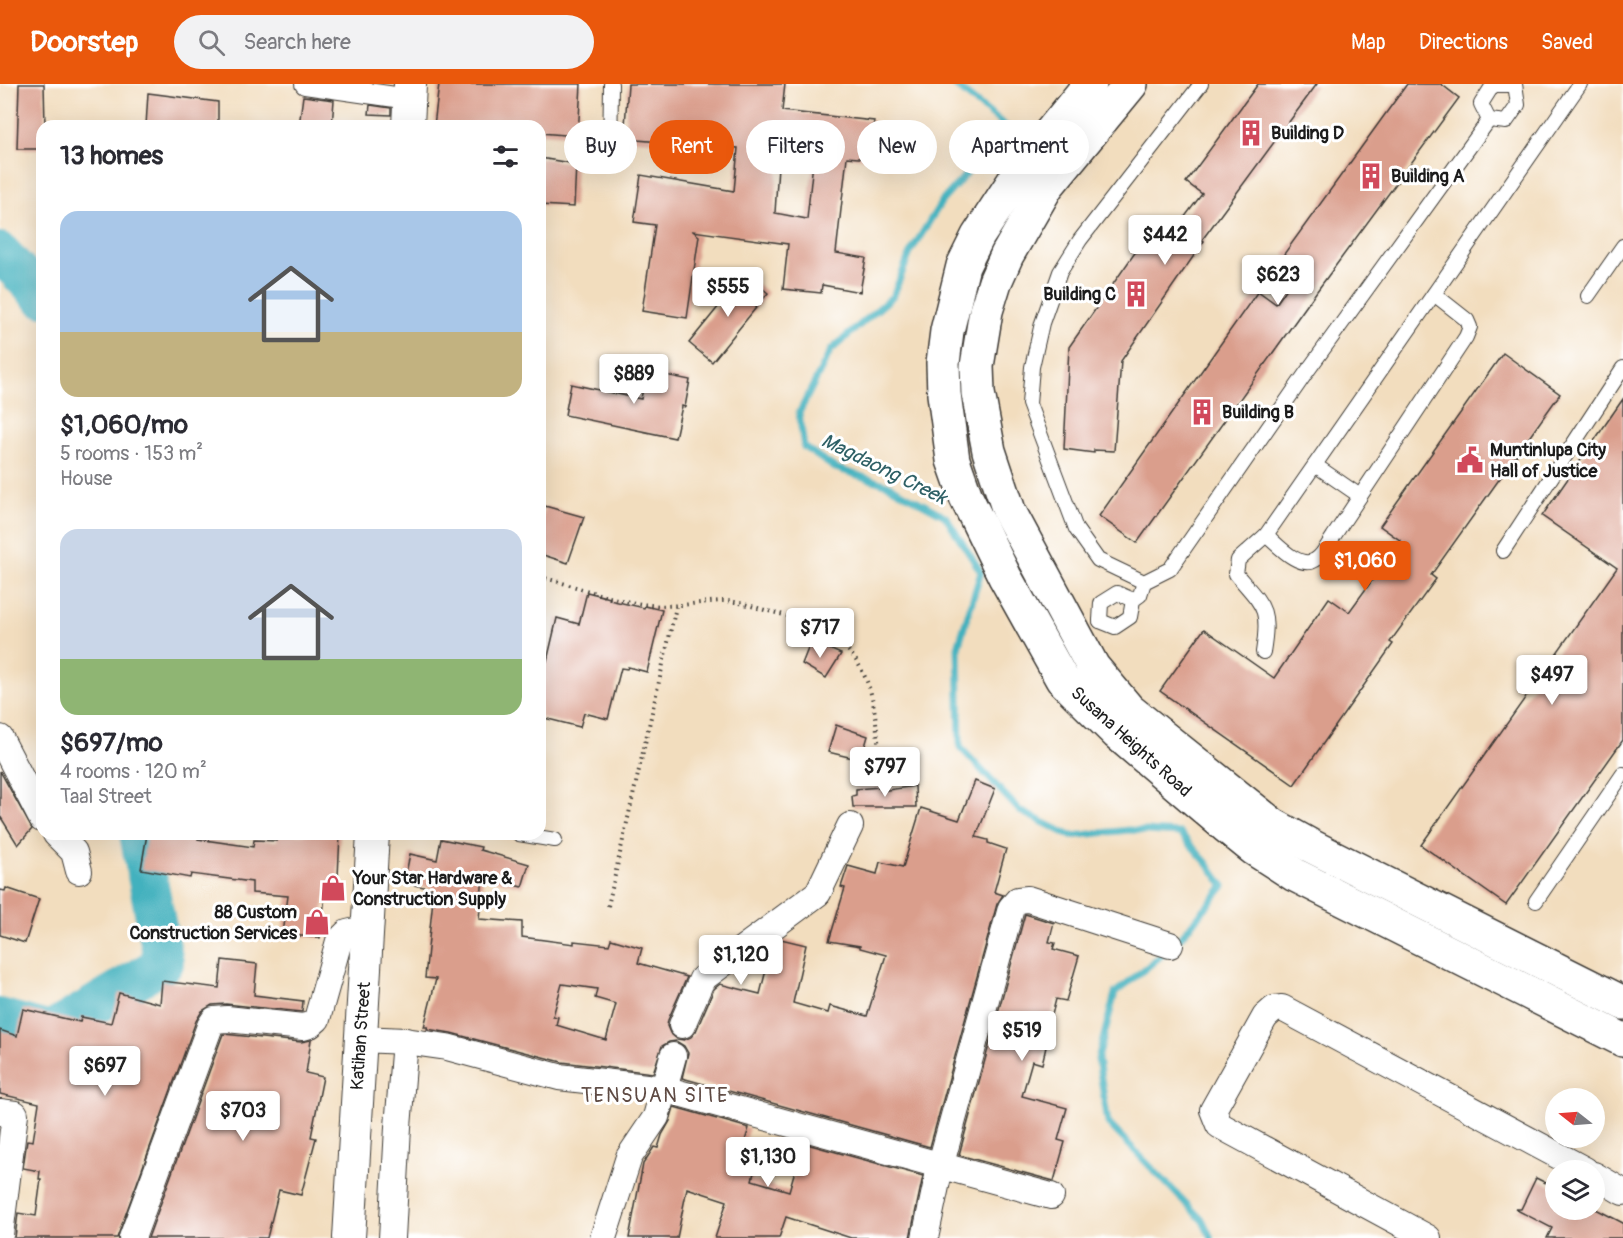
<!DOCTYPE html>
<html lang="en">
<head>
<meta charset="utf-8">
<style>
  :root { --surface:#fff; --page:#f2f2f3; --text:#2b2b33; --muted:#7c7c81; --accent:#ea580c }
  body { margin:0; font-family:Pangolin,sans-serif; background:var(--page); color:var(--text); height:100vh; display:flex; flex-direction:column; font-size:22px; white-space:nowrap }
  * { box-sizing:border-box; margin:0 }
  p { font-size:20px; color:var(--muted) }
  .icon { flex:none; width:33px; height:33px; fill:none; stroke:currentColor; stroke-width:2; stroke-linecap:round; stroke-linejoin:round }
  .map { position:relative; flex:1; overflow:hidden }
  .details { position:absolute; left:36px; top:36px; width:510px; height:720px; display:flex; flex-direction:column; background:var(--surface); border-radius:18px; box-shadow:0 6px 24px #0002 }
  .details>* { flex:none }
  .guide { position:absolute; left:564px; top:36px; width:570px; height:54px; display:flex; gap:12px }
  .needle { width:39px; rotate:287deg }
  .controls { position:absolute; left:1545px; top:1004px; display:grid; gap:12px }
  .controls a { display:grid; place-items:center; width:60px; height:60px; border-radius:50%; background:var(--surface); box-shadow:0 6px 24px #0002; font-size:30px }
  .price { position:absolute; translate:-50% -51px; padding:0 14px; border-radius:6px; background:#fff; color:#222; font-size:20px; line-height:39px; filter:drop-shadow(0 2px 3px #0008) }
  .price::after { content:''; position:absolute; left:50%; top:36px; width:18px; height:14px; margin-left:-9px; background:inherit; clip-path:polygon(0 0,100% 0,50% 100%) }
  .price.selected { background:var(--accent); color:#fff }
  ul { padding:0; list-style:none }
  li { display:grid; align-content:center; gap:12px; height:318px; padding:0 24px }
  li span { display:grid; place-items:center; height:186px; border-radius:18px; color:#555 }
  li>.icon { margin-inline-start:auto }
  span .icon { width:108px; height:108px; fill:#fffc; stroke-width:1 }
  li b { font-size:26px }
  h2 { display:flex; justify-content:space-between; align-items:center; height:72px; padding:0 24px; font-size:26px }
  .tag { padding:0 21px; border-radius:27px; background:var(--surface); box-shadow:0 6px 24px #0002; font-size:21px; line-height:54px }
  .tag.selected { background:var(--accent); color:#fff }
  header { display:flex; align-items:center; gap:36px; box-sizing:border-box; height:84px; padding:0 30px; background:var(--accent); color:#fff }
  header strong { font-size:28px }
  nav { display:flex; gap:33px; margin-inline-start:auto; font-size:21px }
  .search { width:420px; height:54px; background:var(--page); display:flex; align-items:center; gap:15px; box-sizing:border-box; padding:0 21px; border-radius:33px; color:var(--muted); font-size:22px }
  .map>svg:first-child { display:block }
</style>
</head>
<body>
<header>
<strong>Doorstep</strong>
<div class="search"><svg class="icon" aria-label="search" viewBox="0 0 24 24"><circle cx="10" cy="10" r="6"/><path d="M15 15l6 6"/></svg>Search here</div>
<nav><a>Map</a><a>Directions</a><a>Saved</a></nav>
</header>
<div class="map">
<svg width="1623" height="1154" viewBox="0 0 1623 1154">
  <rect width="100%" height="100%" fill="#fff"/>
  <filter id="ink" filterUnits="userSpaceOnUse"><feTurbulence type="fractalNoise" baseFrequency=".0167" numOctaves="2"/><feDisplacementMap in="SourceGraphic" scale="12" xChannelSelector="R" yChannelSelector="G"/><feConvolveMatrix kernelMatrix="1 2 1 2 8 2 1 2 1" color-interpolation-filters="sRGB"/></filter>
  <filter id="wash" filterUnits="userSpaceOnUse"><feTurbulence type="fractalNoise" baseFrequency=".008" numOctaves="4" result="noise"/><feDisplacementMap in="SourceGraphic" scale="24" xChannelSelector="R" yChannelSelector="G"/><feGaussianBlur stdDeviation="1.35" result="paint"/><feColorMatrix in="noise" values="0 0 0 0 0 0 0 0 0 0 0 0 0 0 0 0 0 1.4 0 .05"/><feComposite in="paint" operator="in"/></filter>
  <g filter="url(#wash)">
    <rect width="100%" height="100%" fill="#f2ddbe"/>
    <g fill="none" stroke-linecap="round" stroke-linejoin="round">
      <!-- stream -->
      <g stroke="#42b1be" stroke-width="7">
        <path d="M953 0 1008 44 942 117 910 169 893 212 831 266 799 329 804 363 835 384 888 401 945 432 981 488 958 563 960 663 1020 727 1071 752 1129 746 1180 749 1207 779 1224 802 1175 860"/>
        <path d="M1167 867 1115 909 1098 975 1108 1039 1203 1137 1211 1154"/>
      </g>
      <!-- river -->
      <g stroke="#42b1be" stroke-width="40">
        <path d="M0 168 42 213"/>
        <path d="M0 934 50 948 164 879 139 750"/>
      </g>
    </g>
    <g id="blocks">
      <!-- building -->
      <g fill="#da9e8c" fill-rule="evenodd">
        <path d="M19 0H44L45 42H42V65H17Z"/>
        <path d="M439 0H581L578 52 540 49V42H434Z"/>
        <path d="M628 0H785L782 27 874 37 870 75 847 73 836 169 866 174 860 208 822 201 821 209 783 205 788 160 693 147 699 152 687 234 642 227 655 141 634 138 641 91 734 107 738 64 624 55ZM779 66 814 69 807 135 775 129Z"/>
        <path d="M1258 0H1317L1202 156 1204 157 1121 277 1114 367 1094 366V369L1064 365 1069 263 1160 133 1175 146 1202 110 1186 98Z"/>
        <path d="M1407 0H1441L1459 14 1317 207 1137 459 1099 432 1258 207 1276 220 1301 184 1284 170Z"/>
        <path d="M148 9 218 18V42H146Z"/>
        <path d="M303 12 334 16 332 42H299Z"/>
        <path d="M370 21 391 24V31L369 30Z"/>
        <path d="M540 74 576 80 574 123 540 121Z"/>
        <path d="M745 190 768 209 712 278 689 259Z"/>
        <path d="M1503 269 1560 310 1431 491 1436 495 1390 558 1393 560 1294 701 1160 607 1204 545 1274 594 1329 514 1349 528 1401 457 1380 442Z"/>
        <path d="M646 287 690 296 685 323 682 322 675 354 565 331 571 300 641 315Z"/>
        <path d="M1623 315V656L1506 821 1421 761 1617 484 1542 432Z"/>
        <path d="M545 422 584 433 568 479 540 470V444Z"/>
        <path d="M587 508 610 514 609 516 644 524 645 522 662 526 647 588 628 583 627 585 621 584 608 635 584 629 580 643 540 633V576L547 577 557 534 579 540Z"/>
        <path d="M811 557 841 570 826 594 802 580Z"/>
        <path d="M836 641 868 652 861 676 828 668Z"/>
        <path d="M0 687 32 745 18 761 0 732Z"/>
        <path d="M975 697 995 705 976 753 988 756V759L1006 765 994 808 1003 811 997 820 930 1063 682 994 688 969 684 962 676 957 669 958 662 962 653 989 562 978 451 949 427 945 428 943H424L436 895 425 894 434 805 404 799 410 770 437 776 441 755 481 763 480 766 529 780 522 803 483 793 479 835 522 838V853L574 860V857L609 861 611 855 642 864 638 879 687 893 668 936 667 942 670 949 677 955 684 956 691 953 696 947 714 905 720 900 760 910 772 862 781 855 806 861 793 919 828 929 830 922 867 932 886 871 860 864V862L829 857 845 804 841 803 848 782 877 790 880 778 903 783 921 724 959 736ZM562 900 597 905 595 914 616 920 606 956 556 941 558 933 553 932Z"/>
        <path d="M915 702 916 723H853L852 712 856 711V705L880 703 881 707Z"/>
        <path d="M147 750H199L198 755 253 763 254 756 277 757V750H340L337 814 325 813 320 854 283 850 288 812 252 809V798L191 790 190 794 141 785Z"/>
        <path d="M6 804 39 815 25 859 0 851V806L5 807Z"/>
        <path d="M1025 830 1054 839 1049 858 1055 859 1053 865 1079 872 1066 917 1056 915 1044 962 1046 963 1042 980 1032 977 1022 1012 1067 1024 1058 1056 1065 1058 1054 1097 959 1071Z"/>
        <path d="M222 876 257 880 254 911 303 917 302 928 226 920 212 921 202 927 196 937 117 1154H15L18 1129 36 1132 41 1095H39L40 1087 23 1084 27 1056 33 1057 39 1019 0 1010V946L17 952 23 925 80 938 81 933 111 939 119 909 160 920 162 897 219 904Z"/>
        <path d="M223 950 301 958 311 956 306 989 323 993 311 1053 316 1054 301 1111 279 1106 267 1154H148Z"/>
        <path d="M674 1023 749 1044 738 1079 755 1085 752 1096 789 1107 803 1059 923 1092 910 1154H851L786 1133 779 1154H715L727 1117 687 1104 677 1154H629L643 1080 654 1063 658 1064 662 1051 670 1037Z"/>
        <path d="M1536 1094 1556 1104V1125H1596L1623 1139V1154H1547L1552 1144 1515 1125H1521Z"/>
      </g>
    </g>
  </g>
  <g filter="url(#ink)">
    <use href="#blocks" fill-opacity="0" stroke="#3c3934" stroke-width="1.5"/>
    <g fill="none" stroke-linecap="round" stroke-linejoin="round">
      <!-- service casing -->
      <g stroke="#3c3934" stroke-width="16">
        <g id="service">
          <path d="M1201 0 1080 156 1060 188 1042 239 1032 283 1029 320 1076 445 1098 476 1144 498 1170 485 1306 289 1489 36"/>
          <path d="M1489 36 1481 20 1493 1H1515"/>
          <path d="M1489 36 1506 38 1518 21 1515 0"/>
          <path d="M610 77 611 0"/>
          <path d="M1588 212 1623 162"/>
          <path d="M1315 381 1360 412"/>
          <path d="M1266 451C1277 460 1299 486 1315 476 1323 472 1328 460 1333 453L1466 253 1470 243 1467 236 1434 210"/>
          <path d="M1503 467 1623 284"/>
          <path d="M1100 537 1115 543 1130 533 1133 516 1140 511 1144 498"/>
          <path d="M1100 537 1101 519 1117 509 1133 516"/>
          <path d="M1263 568C1270 524 1264 523 1236 490L1238 476 1266 451 1580 0"/>
          <path d="M519 750 555 756"/>
          <path d="M1536 817 1623 690"/>
        </g>
      </g>
      <!-- pedestrian casing -->
      <g stroke="#3c3934" stroke-width="22">
        <path id="pedestrian" d="M305 0 409 15"/>
      </g>
      <!-- minor casing -->
      <g stroke="#3c3934" stroke-width="28">
        <g id="minor">
          <path d="M0 654 42 735"/>
          <path d="M56 750 74 768 79 787"/>
          <path d="M682 941 702 895 818 809 850 742"/>
          <path d="M361 955 405 957 447 963 559 993 664 1005 1051 1112"/>
          <path d="M0 1028 15 1030 0 1151"/>
          <path d="M1594 1091 1623 1108"/>
          <path d="M132 1154 210 942 214 936 227 935 303 943 310 941 317 935 339 857 347 849 368 844"/>
          <path d="M392 1154 398 1043 405 957"/>
          <path d="M603 1154 629 1073 656 1033 673 972"/>
          <path d="M925 1154 940 1083 1011 824 1018 816 1028 815 1170 861"/>
          <path d="M1428 1154 1219 1041 1213 1026 1265 933 1274 925 1282 924 1585 1086"/>
        </g>
      </g>
      <!-- tertiary casing -->
      <g stroke="#3c3934" stroke-width="34">
        <g id="tertiary">
          <path d="M408 42 410 0"/>
          <path d="M349 1154 373 750"/>
        </g>
      </g>
      <!-- secondary casing -->
      <g stroke="#3c3934" stroke-width="36">
        <g id="secondary">
          <path d="M1090 0 1025 80 978 152 963 182 947 247 943 279 944 310 953 376 966 413 1005 493 1062 595 1117 649 1227 743 1253 764 1295 791 1623 956"/>
          <path d="M1131 0 1047 102 1007 171 995 198 986 227 977 282 978 309 989 367 1009 427 1093 583 1129 626 1273 741 1309 761 1623 919"/>
        </g>
      </g>
      <!-- path -->
      <g stroke="#3c3934" stroke-width="4" stroke-dasharray="1.5 4.5" stroke-linecap="butt">
        <path d="M540 493C575 501 615 518 650 521 675 524 698 518 723 517 740 517 756 524 772 528 811 537 848 553 865 593 875 614 876 641 879 664"/>
        <path d="M608 822 676 523"/>
      </g>
      <!-- service -->
      <use href="#service" stroke="#fff" stroke-width="14"/>
      <!-- pedestrian -->
      <use href="#pedestrian" stroke="#fff" stroke-width="20"/>
      <!-- minor -->
      <use href="#minor" stroke="#fff" stroke-width="26"/>
      <!-- tertiary -->
      <use href="#tertiary" stroke="#fff" stroke-width="32"/>
      <!-- secondary -->
      <use href="#secondary" stroke="#fff" stroke-width="33"/>
    </g>
  </g>
  <!-- icons -->
  <defs>
    <g id="building-bare" transform="scale(2.07)"><path d="M-4-6H4V6H1V3H-1V6H-4ZM-2.5-4.3h1.7v1.8h-1.7ZM.8-4.3h1.7v1.8H.8ZM-2.5-1h1.7V.8h-1.7ZM.8-1h1.7V.8H.8Z" fill="#d1495b" stroke="#fff" stroke-width="2.5" paint-order="stroke"/></g>
    <g id="civic-bare" transform="scale(2.07)"><path d="M-.6-6.5H3V-4.5H.6V-3L4-1V1h2V6H-6V1h2V-1L-.6-3ZM-1.2 2.5V6h2.4V2.5Z" fill="#d1495b" stroke="#fff" stroke-width="2.5" paint-order="stroke"/></g>
    <g id="shop-bare" transform="scale(2.07)"><path d="M-5-2.5h2.3a2.7 3.5 0 0 1 5.4 0H5L5.5 6h-11ZM-1.5-2.5h3a1.5 2.3 0 0 0-3 0Z" fill="#d1495b" stroke="#fff" stroke-width="2.5" paint-order="stroke"/></g>
  </defs>
  <g fill-rule="evenodd">
    <use href="#building-bare" x="1251" y="49"/>
    <use href="#building-bare" x="1371" y="92"/>
    <use href="#building-bare" x="1136" y="210"/>
    <use href="#building-bare" x="1202" y="328"/>
    <use href="#civic-bare" x="1470" y="376"/>
    <use href="#shop-bare" x="333" y="804"/>
    <use href="#shop-bare" x="317" y="838"/>
  </g>
  <g text-anchor="middle" dominant-baseline="central" stroke-width="6" stroke-linejoin="round" paint-order="stroke">
    <!-- poi labels -->
    <g font-size="18" font-weight="bold" fill="#1c1c1c" stroke="#fff" text-anchor="start">
      <text x="1271" y="49">Building D</text>
      <text x="1391" y="92">Building A</text>
      <text x="1116" y="210" text-anchor="end">Building C</text>
      <text x="1222" y="328">Building B</text>
      <text x="1490" y="366">Muntinlupa City<tspan x="1490" dy="21">Hall of Justice</tspan></text>
      <text x="353" y="794">Your Star Hardware &amp;<tspan x="353" dy="21">Construction Supply</tspan></text>
      <text x="297" y="828" text-anchor="end">88 Custom<tspan x="297" dy="21">Construction Services</tspan></text>
    </g>
    <!-- street labels -->
    <g font-size="18" fill="#1c1c1c" stroke="#fff">
      <text transform="translate(1131 658) rotate(42)">Susana Heights Road</text>
      <text transform="translate(361 952) rotate(-86)">Katihan Street</text>
    </g>
    <!-- water labels -->
    <g font-size="20" font-style="italic" fill="#2d5f65" stroke="#fff">
      <text transform="translate(884 385) rotate(26)">Magdaong Creek</text>
    </g>
    <!-- neighbourhood labels -->
    <g font-size="20" letter-spacing="1.5" fill="#5e4a43" stroke="#fff">
      <text x="655" y="1011">TENSUAN SITE</text>
    </g>
  </g>
</svg>
<div class="controls">
<a><svg class="needle" viewBox="-14 -14 28 28"><path d="M0-13l5 13h-10z" fill="#e53935"/><path d="M0 13l5-13h-10z" fill="#7c7c81"/></svg></a>
<a><svg class="icon" aria-label="layers" viewBox="0 0 24 24"><path d="M12 4l9 5-9 5-9-5zM3 14l9 5 9-5"/></svg></a>
</div>
<b class="price" style="left:1165px;top:182px">$442</b>
<b class="price" style="left:1278px;top:222px">$623</b>
<b class="price" style="left:728px;top:234px">$555</b>
<b class="price" style="left:634px;top:321px">$889</b>
<b class="price selected" style="left:1365px;top:508px">$1,060</b>
<b class="price" style="left:820px;top:575px">$717</b>
<b class="price" style="left:1552px;top:622px">$497</b>
<b class="price" style="left:885px;top:714px">$797</b>
<b class="price" style="left:741px;top:902px">$1,120</b>
<b class="price" style="left:1022px;top:978px">$519</b>
<b class="price" style="left:105px;top:1013px">$697</b>
<b class="price" style="left:243px;top:1058px">$703</b>
<b class="price" style="left:768px;top:1104px">$1,130</b>
<div class="guide">
<a class="tag">Buy</a>
<a class="tag selected">Rent</a>
<a class="tag">Filters</a>
<a class="tag">New</a>
<a class="tag">Apartment</a>
</div>
<section class="details">
<h2>13 homes<svg class="icon" aria-label="filters" viewBox="0 0 24 24"><path d="M4 7h16M4 17h16"/><circle cx="9" cy="7" r="2"/><circle cx="15" cy="17" r="2"/></svg></h2>
<ul>
<li><span style="background:linear-gradient(#a9c7e8 65%,#c2b280 0)"><svg class="icon" aria-label="home" viewBox="0 0 24 24"><path d="M3 11l9-7 9 7M6 9v11h12V9"/></svg></span><div><b>$1,060/mo</b><p>5 rooms · 153 m²</p><p>House</p></div></li>
<li><span style="background:linear-gradient(#c9d6e8 70%,#8fb573 0)"><svg class="icon" aria-label="home" viewBox="0 0 24 24"><path d="M3 11l9-7 9 7M6 9v11h12V9"/></svg></span><div><b>$697/mo</b><p>4 rooms · 120 m²</p><p>Taal Street</p></div></li>
</ul>
</section>
</div>
</body>
</html>
